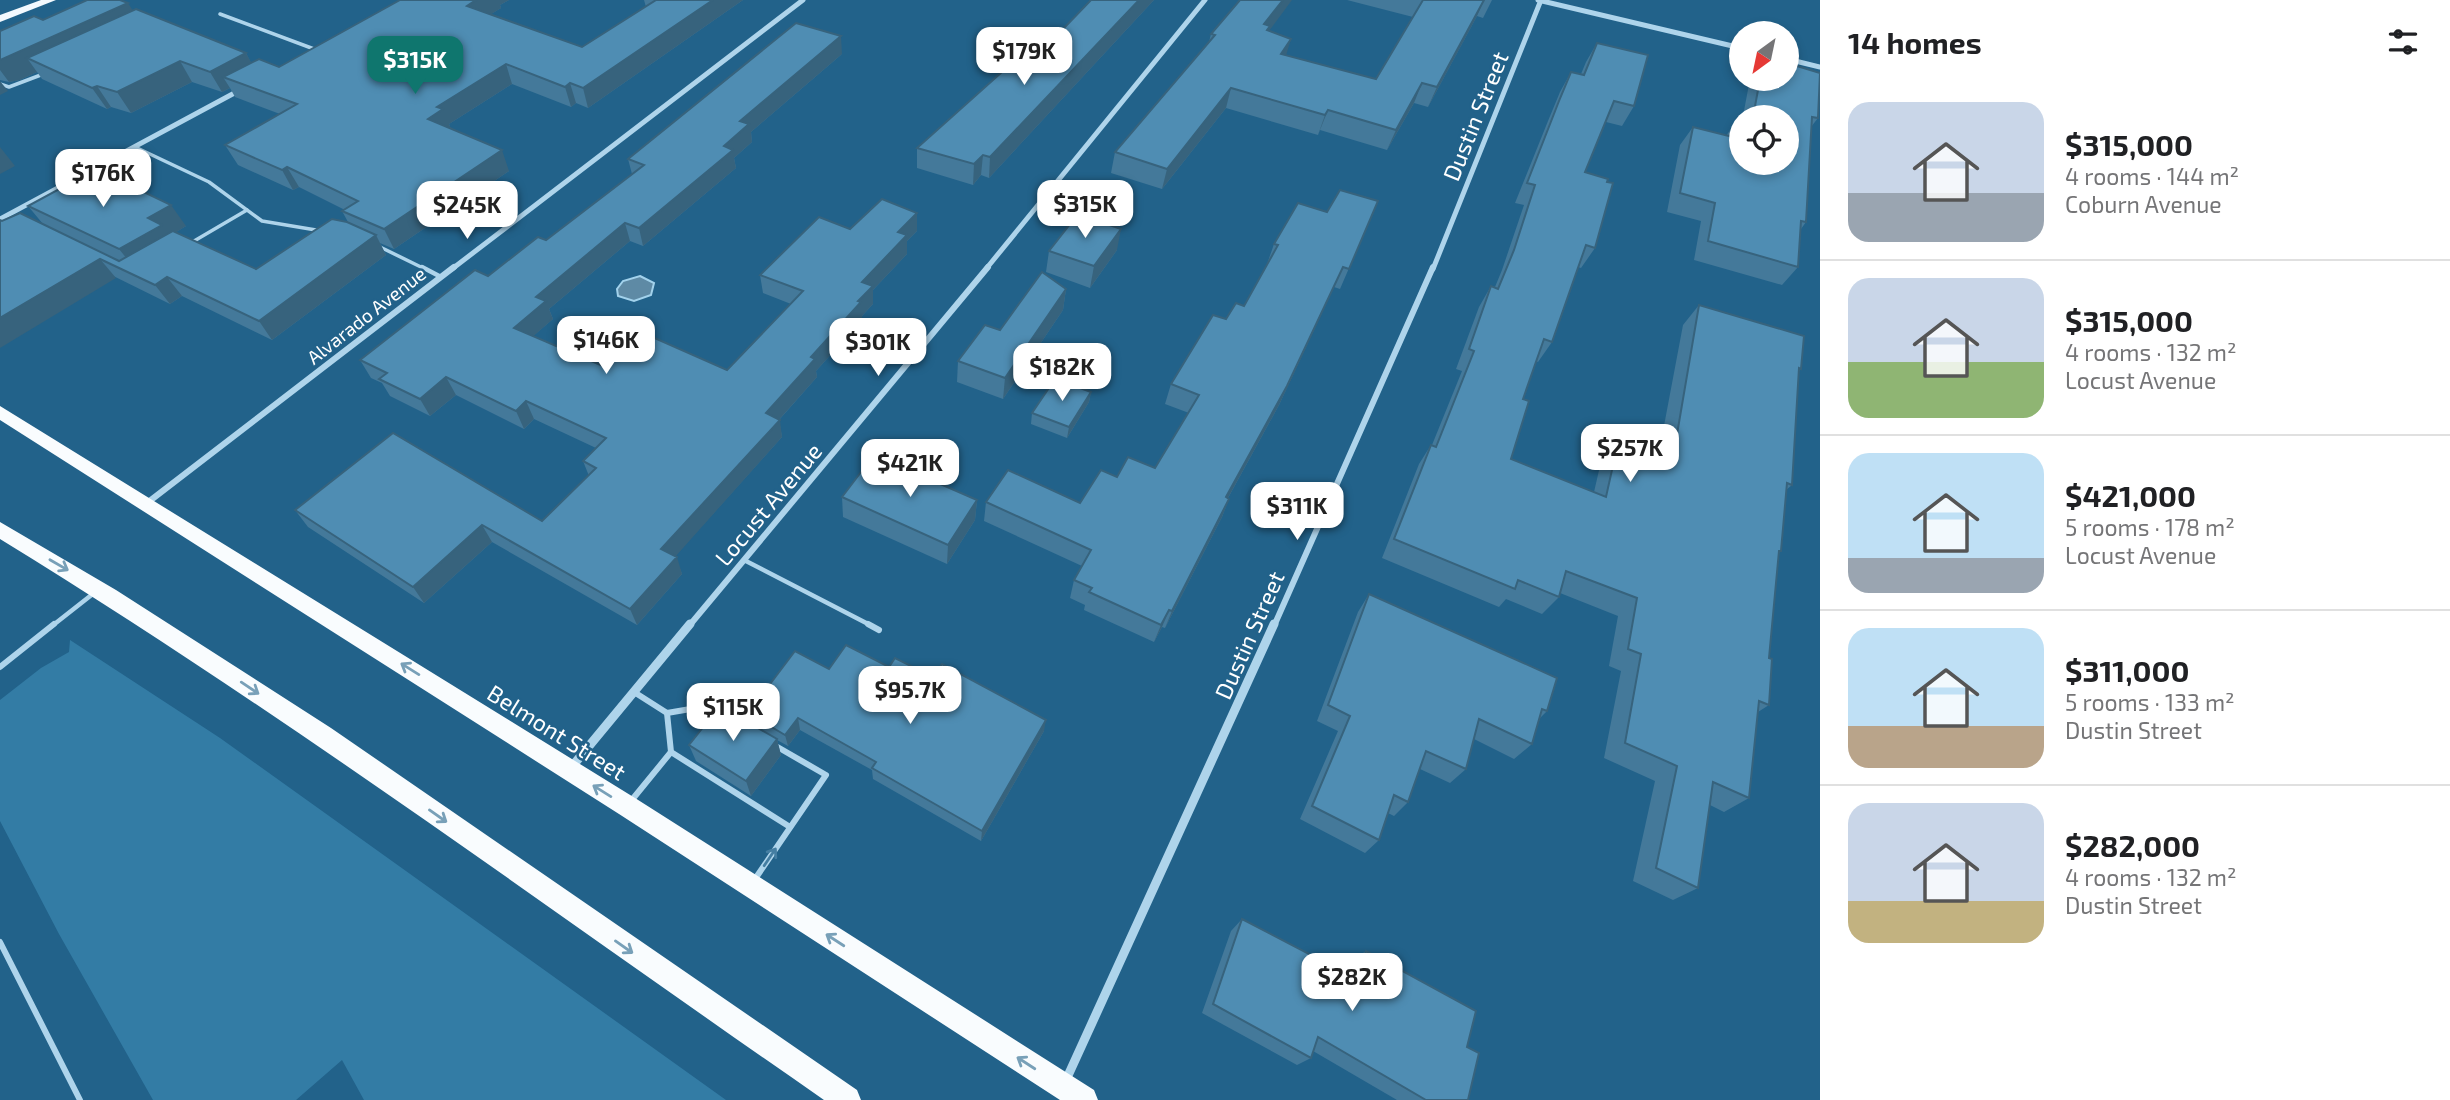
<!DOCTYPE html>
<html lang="en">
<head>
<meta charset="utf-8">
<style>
  :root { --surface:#fff; --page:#f2f2f2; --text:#202124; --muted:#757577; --line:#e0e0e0; --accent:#0f766e }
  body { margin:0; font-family:"Exo 2",sans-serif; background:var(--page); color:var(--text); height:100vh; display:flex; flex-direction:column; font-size:26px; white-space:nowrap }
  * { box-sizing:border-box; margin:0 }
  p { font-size:23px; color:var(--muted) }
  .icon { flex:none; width:38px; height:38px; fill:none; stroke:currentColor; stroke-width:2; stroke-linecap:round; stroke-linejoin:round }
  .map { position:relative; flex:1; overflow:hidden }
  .side { display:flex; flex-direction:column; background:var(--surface); width:630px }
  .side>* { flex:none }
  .needle { width:46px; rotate:213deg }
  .buttons { position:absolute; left:1729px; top:21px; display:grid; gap:14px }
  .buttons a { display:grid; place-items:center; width:70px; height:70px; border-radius:50%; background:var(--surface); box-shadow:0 4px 10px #0003; font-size:35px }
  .price { position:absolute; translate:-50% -60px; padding:0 16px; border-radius:14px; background:#fff; color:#222; font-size:23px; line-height:46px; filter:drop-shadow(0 2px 4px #0008) }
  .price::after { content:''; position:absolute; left:50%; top:42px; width:21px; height:16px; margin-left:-10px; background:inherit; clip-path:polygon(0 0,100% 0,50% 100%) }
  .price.active { background:var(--accent); color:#fff }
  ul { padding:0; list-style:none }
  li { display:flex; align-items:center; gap:21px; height:175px; padding:0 28px }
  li+li { border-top:2px solid var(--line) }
  li span { display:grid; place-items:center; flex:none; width:196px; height:140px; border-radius:21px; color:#555 }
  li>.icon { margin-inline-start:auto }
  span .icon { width:84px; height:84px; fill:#fffc; stroke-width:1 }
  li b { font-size:30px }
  h2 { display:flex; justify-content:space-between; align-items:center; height:84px; padding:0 28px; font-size:30px }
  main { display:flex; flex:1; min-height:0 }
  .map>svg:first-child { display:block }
</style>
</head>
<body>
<main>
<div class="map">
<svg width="1820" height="1100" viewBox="0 0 1820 1100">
  <rect width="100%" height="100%" fill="#22628a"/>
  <!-- green -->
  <path fill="#337ca5" d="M70 640 220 738 726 1100H364L342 1060 296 1100H153L59 934 0 821V700L41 668 69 652Z"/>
  <!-- water -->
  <path fill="#5e8aa5" stroke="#a2d2ec" stroke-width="2" d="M640 276 654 283 651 295 634 301 618 296 617 289 623 281Z"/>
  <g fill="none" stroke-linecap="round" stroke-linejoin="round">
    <!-- service-far2 -->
    <g stroke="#aed4eb" stroke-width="3.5">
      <path d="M220 14 314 49"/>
      <path d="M0 84 9 87 46 73"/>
      <path d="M135 147 209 182 262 221 322 231"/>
      <path d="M189 244 247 210"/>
      <path d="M378 246 425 269"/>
    </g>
    <!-- service-far1 -->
    <g stroke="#aed4eb" stroke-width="4.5">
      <path d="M422 267 441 277"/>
      <path d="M744 560 872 626"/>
      <path d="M52 626 94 593"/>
    </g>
    <!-- service -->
    <g stroke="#aed4eb" stroke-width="6">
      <path d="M868 624 879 630"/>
      <path d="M0 667 54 624"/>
      <path d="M634 692 667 713 671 752 790 827"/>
      <path d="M667 713 708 706 720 713"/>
      <path d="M631 801 671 752"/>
      <path d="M755 879 826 775 774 745"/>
      <path d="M0 942 80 1100"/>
    </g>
    <!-- minor-far2 -->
    <g stroke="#aed4eb" stroke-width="5">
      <path d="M1538 0 1741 48"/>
      <path d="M1787 59 1820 67"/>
      <path d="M0 219 240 90"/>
      <path d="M452 269 803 0"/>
      <path d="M986 269 1205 0"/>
      <path d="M1433 269 1541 0"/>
    </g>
    <!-- minor-far1 -->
    <g stroke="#aed4eb" stroke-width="6">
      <path d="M147 503 454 267"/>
      <path d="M689 626 988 267"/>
      <path d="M1274 626 1433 267"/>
    </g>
    <!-- minor -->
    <g stroke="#aed4eb" stroke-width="9">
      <path d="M570 769 690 624"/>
      <path d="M1066 1080 1274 624"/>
    </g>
    <!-- primary -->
    <path fill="#f3f9fe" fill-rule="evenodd" d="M41 0H56L0 22V15Z"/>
    <!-- trunk -->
    <g fill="#f9fcfe" fill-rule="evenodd">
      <path d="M0 406 635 798 1094 1090 1098 1100H1060L619 814 0 420Z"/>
      <path d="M0 522 116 590 331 728 857 1090 861 1100H824C551 911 284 713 0 539Z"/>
    </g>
  </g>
  <!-- wall -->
  <g fill="#44799a" fill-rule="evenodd">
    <path d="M400 0H509L500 5 501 8 491 14 582 47 646 7 644 0H743L588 108 576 103 571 107 512 84 449 124 451 129 509 171 394 249 380 243 386 255 272 340 182 296 170 304 2 221 43 224 28 206 186 226 176 232 256 269 348 222 342 211 345 210 299 187 293 190 238 165 225 145 280 114 235 97 230 88 222 92 192 82 131 113 111 107 107 109 42 79 37 72 20 80 9 82 0 80V31L43 20 133 10 246 53 251 63 279 67Z"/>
    <path d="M1091 0H1154L989 178 981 175 973 185 917 168V148L1035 58Z"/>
    <path d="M1347 0H1492L1483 18 1477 16 1428 107 1414 103 1387 150 1320 130 1318 135 1226 108 1162 189 1111 173 1115 152 1209 42 1211 34 1269 30 1286 55 1376 79 1413 17Z"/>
    <path d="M1597 43 1634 106 1622 126 1606 122 1585 172 1607 182 1595 248 1581 268 1578 267 1552 342 1538 362 1536 361 1523 399 1511 459 1594 492 1603 453 1620 434 1660 447 1683 325 1699 305 1801 369 1798 372 1792 485 1786 490 1781 551 1778 554 1769 658V705L1758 712 1749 798 1724 812 1710 805 1698 888 1673 900 1633 881 1655 781 1604 758 1621 671 1609 666 1618 616 1560 593 1559 597 1542 614 1506 599 1499 607 1382 558 1419 464 1431 445H1432L1462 371 1456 369 1479 307 1491 286 1495 287 1502 270 1524 205 1515 203 1548 121 1560 92 1571 72 1581 74 1586 62Z"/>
    <path d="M842 54 751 132 752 142 734 158 736 168 643 246 630 241 549 309 553 319 533 336 603 366 727 370 791 304 763 293 760 275 850 229 917 231 907 241V254L873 290V304L862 316V320L816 371 817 377 779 420 782 437 675 556 682 574 637 625 492 542 424 603 308 527 295 510 542 521 589 476 583 461 596 448 534 419 524 429 456 395 430 416 390 396 382 383 371 378 360 360 488 276 546 240 632 174 628 159Z"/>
    <path d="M1750 79H1787L1818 118 1811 127 1806 222 1801 229 1798 267 1782 285 1694 260 1701 221 1667 212 1680 145 1693 127 1726 136 1736 121 1738 122 1742 116H1743ZM1741 117H1787L1741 163Z"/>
    <path d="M1378 201 1340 289 1334 287 1279 405 1228 498 1229 499 1222 517 1165 628 1162 627 1154 642 1084 610 1085 605 1070 598 1074 580 1082 566 984 521 986 502 1080 503 1117 477 1155 468 1189 413 1165 404 1171 384 1226 319 1244 306 1268 264H1267L1274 244 1327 212Z"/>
    <path d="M1117 250 1090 288 1046 272 1049 251Z"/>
    <path d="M1066 289 1063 310 1003 399 957 382 958 361 1000 330Z"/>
    <path d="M1091 392 1089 402 1067 438 1031 424 1032 413Z"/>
    <path d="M842 497 977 500 975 520 947 564 843 517Z"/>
    <path d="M1369 594 1547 711 1540 718 1532 744 1514 759 1474 739 1466 769 1450 783 1420 769 1408 802 1394 816 1388 813 1379 840 1365 853 1300 819 1338 731 1317 721 1358 612Z"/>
    <path d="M889 667 1044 731 981 841 873 779 872 770 800 730 788 746 777 740 781 755 751 796 696 761 689 745 751 724 748 713 829 669Z"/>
    <path d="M1242 919 1347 973 1350 962 1366 951 1467 1047 1468 1100H1397L1313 1051 1311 1058 1297 1065 1202 1013 1231 931Z"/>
  </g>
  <!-- shaded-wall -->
  <g fill="#37637d">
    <path d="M476 0H509L500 5 501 8 474 25 467 6Z"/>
    <path d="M713 0H743L588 108 583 88Z"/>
    <path d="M1139 0H1154L989 178 990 157Z"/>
    <path d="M1283 0H1292L1269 31 1264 24Z"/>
    <path d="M1484 0 1477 16 1428 107 1437 87Z"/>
    <path d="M128 3 141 23 27 58 37 72 20 80 9 82 0 70V60Z"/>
    <path d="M841 36 842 54 751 132 752 142 734 158 736 168 643 246 639 228 724 146 740 121Z"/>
    <path d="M1291 39 1285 59 1281 54Z"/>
    <path d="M246 53 257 73 223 77 230 88 222 92 210 72Z"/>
    <path d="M180 61 192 82 131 113 117 92Z"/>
    <path d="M506 64 512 84 449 124 451 129 428 119 437 107Z"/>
    <path d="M0 81 8 91 0 95Z"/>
    <path d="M570 83 576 103 571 107 565 87Z"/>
    <path d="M1422 83 1414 103 1387 150 1396 130Z"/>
    <path d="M97 86 111 107 107 109 92 88Z"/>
    <path d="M1231 88 1226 108 1162 189 1167 169Z"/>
    <path d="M1328 110 1318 135 1325 115Z"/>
    <path d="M0 147 15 166 0 174Z"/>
    <path d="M502 150 509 171 394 249 384 229Z"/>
    <path d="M983 155 981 175 973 185 974 164Z"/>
    <path d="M287 167 299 187 293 190 282 170Z"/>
    <path d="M171 205 186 226 170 236 136 270 119 249 148 218Z"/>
    <path d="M917 213V231L907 241V254L873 290V304L862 316V320L816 371 817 377 769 431 766 413 811 357 858 301 862 282 898 232Z"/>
    <path d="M625 223 630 241 549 309 553 319 522 346 514 328 536 297Z"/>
    <path d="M1121 229 1117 250 1090 288 1094 266Z"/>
    <path d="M376 235 386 255 272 340 259 321Z"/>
    <path d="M100 259 116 278 0 348V318Z"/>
    <path d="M1343 267 1279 405 1218 516 1226 497Z"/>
    <path d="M167 277 182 296 170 304 155 285Z"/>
    <path d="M1066 289 1063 310 1003 399 1005 378Z"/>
    <path d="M446 377 456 395 430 416 420 399Z"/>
    <path d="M1091 392 1089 402 1067 438 1069 427Z"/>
    <path d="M526 401 534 419 524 429 516 411Z"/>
    <path d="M780 420 782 437 667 566 661 549Z"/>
    <path d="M1229 499 1222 517 1165 628 1172 611Z"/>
    <path d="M977 500 975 520 947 564 948 545Z"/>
    <path d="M482 525 492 542 424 603 413 587Z"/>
    <path d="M677 557 682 574 637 625 630 609Z"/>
    <path d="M1169 610 1162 627 1154 642 1161 625Z"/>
    <path d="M798 718 800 730 788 746 785 735Z"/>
    <path d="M1046 720 1044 731 981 841 982 831Z"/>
    <path d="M777 739 781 755 751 796 746 781Z"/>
  </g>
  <!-- building -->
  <g fill="#4f8db3" stroke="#37637d" stroke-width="2">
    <path d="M87 0H120L128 3 0 60V31L34 16 43 20Z"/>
    <path d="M400 0H476L467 6 582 47 656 0H655H713L583 88 570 83 565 87 506 64 437 107 443 109 428 119 502 150 384 229 342 211 358 201 287 167 282 170 225 145 297 104 223 77 259 59 279 67Z"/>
    <path d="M1091 0H1139L990 157 983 155 974 164 917 148 1022 54 1035 58Z"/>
    <path d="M1240 0H1283L1264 24 1270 26 1267 30 1291 39 1281 54 1376 79 1423 0H1484L1437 87 1422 83 1396 130 1328 110 1325 115 1231 88 1167 169 1115 152 1215 35 1211 34Z"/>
    <path d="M136 9 246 53 210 72 180 61 117 92 97 86 92 88 27 58Z"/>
    <path d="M796 23 841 36 740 121 749 124 724 146 733 150 639 228 625 223 536 297 546 301 514 328 603 366 641 332 727 370 803 291 760 275 819 217 850 229 882 199 917 213 898 232 907 235 862 282 873 286 858 301 861 302 811 357 815 359 766 413 780 420 661 549 677 557 630 609 482 525 413 587 295 510 393 433 542 521 596 468 583 461 606 438 526 401 516 411 446 377 420 399 379 379 387 373 360 360 475 270 488 276 538 237 546 240 644 165 628 159Z"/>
    <path d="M1597 43 1648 55 1634 106 1614 101 1585 172 1608 179 1607 182 1613 183 1595 248 1586 245 1552 342 1544 339 1523 399 1529 401 1511 459 1606 497 1620 434 1674 452 1699 305 1804 336 1801 369 1799 368 1792 485 1787 483 1781 551H1779L1769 658 1772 659 1769 705 1759 701 1749 798 1713 782 1698 888 1656 868 1677 766 1625 743 1641 654 1628 649 1637 598 1566 571 1559 597 1518 580 1515 589 1394 539 1431 445 1436 447 1474 351 1469 349 1491 286 1498 289 1514 250 1535 185 1527 183 1559 101 1571 72 1584 75Z"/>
    <path d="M1787 63 1820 73 1818 118 1812 117 1806 222 1801 221 1798 267 1708 241 1715 203 1680 193 1693 127 1733 137 1736 121 1741 122V163H1787V117H1753L1760 79H1787Z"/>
    <path d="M96 169 171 205 148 218 162 225 119 249 28 206Z"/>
    <path d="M1340 190 1378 201 1349 269 1343 267 1287 386 1226 497 1229 499 1172 611 1169 610 1161 625 1089 592 1092 588 1074 580 1091 550 986 502 1008 470 1080 503 1101 470 1117 477 1128 457 1155 468 1199 395 1171 384 1213 315 1226 319 1236 303 1244 306 1278 245 1274 244 1298 203 1327 212Z"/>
    <path d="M20 213 119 261 173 231 256 269 332 219 347 222 376 235 259 321 167 277 155 285 100 259 0 318V220L2 221Z"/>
    <path d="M1078 214 1121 229 1094 266 1049 251Z"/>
    <path d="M1042 272 1066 289 1005 378 958 361 985 325 1000 330Z"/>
    <path d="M1055 379 1091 392 1069 427 1032 413Z"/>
    <path d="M874 455 977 500 948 545 842 497Z"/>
    <path d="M1369 594 1557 678 1547 711 1542 709 1532 744 1479 719 1466 769 1426 751 1408 802 1394 795 1379 840 1312 806 1350 716 1328 705Z"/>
    <path d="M846 645 889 667 895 658 933 677 942 664 1046 720 982 831 872 768 876 762 798 718 785 735 748 713 795 651 829 669Z"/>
    <path d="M720 706 777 739 746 781 689 745Z"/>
    <path d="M1242 919 1357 979 1366 951 1476 1011 1467 1047 1479 1053 1468 1100H1426L1318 1037 1311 1058 1213 1004Z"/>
  </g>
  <!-- one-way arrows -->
  <defs><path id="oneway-shaft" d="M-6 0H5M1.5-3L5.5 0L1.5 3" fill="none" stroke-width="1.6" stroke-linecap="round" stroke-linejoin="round" transform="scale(1.75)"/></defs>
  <g stroke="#78a0b8">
    <use href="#oneway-shaft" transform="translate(59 565) rotate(30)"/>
    <use href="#oneway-shaft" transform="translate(410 669) rotate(-148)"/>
    <use href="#oneway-shaft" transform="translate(250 688) rotate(34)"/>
    <use href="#oneway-shaft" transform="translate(602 791) rotate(-148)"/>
    <use href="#oneway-shaft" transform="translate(438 816) rotate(35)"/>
    <use href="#oneway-shaft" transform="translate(835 940) rotate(-147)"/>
    <use href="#oneway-shaft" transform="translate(624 947) rotate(35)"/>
    <use href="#oneway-shaft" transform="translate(1026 1063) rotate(-147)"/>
  </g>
  <use stroke="#457ea2" href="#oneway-shaft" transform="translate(770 857) rotate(-56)"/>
  <g text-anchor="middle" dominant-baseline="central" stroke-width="5" stroke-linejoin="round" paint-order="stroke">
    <!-- far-street labels -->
    <g font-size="19" fill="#fff" stroke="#22628a">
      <text transform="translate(366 315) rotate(-38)">Alvarado Avenue</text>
    </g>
    <!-- street labels -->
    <g font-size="23" fill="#fff" stroke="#22628a">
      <text transform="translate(1475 116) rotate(-68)">Dustin Street</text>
      <text transform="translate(768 504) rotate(-50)">Locust Avenue</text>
      <text transform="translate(1249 635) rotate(-66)">Dustin Street</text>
      <text transform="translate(557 732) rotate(32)">Belmont Street</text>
    </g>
  </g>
</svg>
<div class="buttons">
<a><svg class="needle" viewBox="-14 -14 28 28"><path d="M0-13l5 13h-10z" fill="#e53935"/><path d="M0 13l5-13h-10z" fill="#757577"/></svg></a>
<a><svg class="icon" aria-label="locate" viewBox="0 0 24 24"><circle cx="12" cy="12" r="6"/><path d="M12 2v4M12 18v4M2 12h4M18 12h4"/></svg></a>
</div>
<b class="price" style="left:1024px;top:87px">$179K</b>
<b class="price active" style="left:415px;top:96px">$315K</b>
<b class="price" style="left:103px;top:209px">$176K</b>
<b class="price" style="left:1085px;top:240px">$315K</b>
<b class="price" style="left:467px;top:241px">$245K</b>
<b class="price" style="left:606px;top:376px">$146K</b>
<b class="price" style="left:878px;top:378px">$301K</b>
<b class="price" style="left:1062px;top:403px">$182K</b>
<b class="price" style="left:1630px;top:484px">$257K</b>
<b class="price" style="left:910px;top:499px">$421K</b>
<b class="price" style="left:1297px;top:542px">$311K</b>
<b class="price" style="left:910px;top:726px">$95.7K</b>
<b class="price" style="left:733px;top:743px">$115K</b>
<b class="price" style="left:1352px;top:1013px">$282K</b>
</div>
<section class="side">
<h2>14 homes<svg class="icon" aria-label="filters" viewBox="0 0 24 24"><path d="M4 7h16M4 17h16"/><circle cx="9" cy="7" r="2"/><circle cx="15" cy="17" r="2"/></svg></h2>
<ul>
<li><span style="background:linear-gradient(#c9d6e8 65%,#9aa5b1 0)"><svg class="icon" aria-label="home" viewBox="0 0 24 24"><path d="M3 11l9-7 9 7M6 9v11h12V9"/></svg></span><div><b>$315,000</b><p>4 rooms · 144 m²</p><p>Coburn Avenue</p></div></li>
<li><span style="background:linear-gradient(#c9d6e8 60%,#8fb573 0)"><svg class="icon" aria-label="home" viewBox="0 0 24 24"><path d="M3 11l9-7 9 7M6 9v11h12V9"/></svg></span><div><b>$315,000</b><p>4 rooms · 132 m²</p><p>Locust Avenue</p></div></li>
<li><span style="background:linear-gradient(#bfe0f5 75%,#9aa5b1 0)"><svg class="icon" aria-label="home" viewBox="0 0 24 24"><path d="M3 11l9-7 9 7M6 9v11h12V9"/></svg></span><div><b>$421,000</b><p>5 rooms · 178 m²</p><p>Locust Avenue</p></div></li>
<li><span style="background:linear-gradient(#bfe0f5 70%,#b9a48a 0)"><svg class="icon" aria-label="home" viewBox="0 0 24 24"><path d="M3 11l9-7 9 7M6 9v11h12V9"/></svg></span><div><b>$311,000</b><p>5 rooms · 133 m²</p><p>Dustin Street</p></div></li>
<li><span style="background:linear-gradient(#c9d6e8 70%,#c2b280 0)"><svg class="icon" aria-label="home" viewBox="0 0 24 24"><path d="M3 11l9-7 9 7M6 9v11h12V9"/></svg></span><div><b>$282,000</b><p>4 rooms · 132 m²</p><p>Dustin Street</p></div></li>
</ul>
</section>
</main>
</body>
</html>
